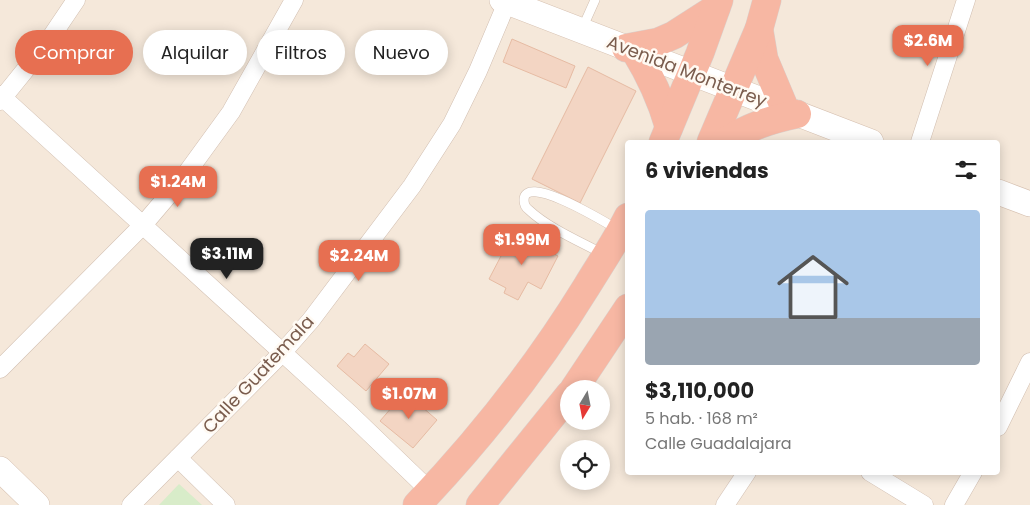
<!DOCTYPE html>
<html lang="es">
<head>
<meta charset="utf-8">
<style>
  :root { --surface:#fff; --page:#f2f2f2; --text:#222; --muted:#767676; --line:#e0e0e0; --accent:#e76f51 }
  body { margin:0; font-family:Poppins,sans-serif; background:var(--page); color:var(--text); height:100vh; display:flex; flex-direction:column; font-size:19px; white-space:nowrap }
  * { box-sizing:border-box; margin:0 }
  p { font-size:16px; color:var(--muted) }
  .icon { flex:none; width:28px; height:28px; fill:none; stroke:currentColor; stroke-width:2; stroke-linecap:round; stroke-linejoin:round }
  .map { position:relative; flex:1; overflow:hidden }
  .sheet { position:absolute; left:625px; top:140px; width:375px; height:335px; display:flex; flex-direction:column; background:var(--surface); border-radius:5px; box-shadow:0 2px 12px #0003 }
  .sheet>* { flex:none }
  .guide { position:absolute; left:15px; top:30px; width:475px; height:45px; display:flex; gap:10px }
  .needle { width:32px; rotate:190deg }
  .tools { position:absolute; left:560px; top:380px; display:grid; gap:10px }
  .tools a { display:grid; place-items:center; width:50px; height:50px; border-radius:50%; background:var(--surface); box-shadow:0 2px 12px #0003; font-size:25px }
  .price { position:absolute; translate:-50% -42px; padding:0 11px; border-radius:10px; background:var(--accent); color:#fff; font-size:16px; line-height:32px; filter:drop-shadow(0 1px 2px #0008) }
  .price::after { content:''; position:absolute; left:50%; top:30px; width:15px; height:11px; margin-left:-8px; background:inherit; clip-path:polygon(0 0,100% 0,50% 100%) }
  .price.on { background:#222; color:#fff }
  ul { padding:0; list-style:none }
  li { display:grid; align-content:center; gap:10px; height:265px; padding:0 20px }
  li+li { border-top:1px solid var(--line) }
  li span { display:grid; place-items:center; height:155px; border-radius:5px; color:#555 }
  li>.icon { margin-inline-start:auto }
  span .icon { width:90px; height:90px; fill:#fffc; stroke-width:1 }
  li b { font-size:21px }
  h2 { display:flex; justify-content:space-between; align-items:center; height:60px; padding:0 20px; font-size:21px }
  .chip { padding:0 18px; border-radius:22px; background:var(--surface); box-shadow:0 2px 12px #0003; font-size:18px; line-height:45px }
  .chip.on { background:var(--accent); color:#fff }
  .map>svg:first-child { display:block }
</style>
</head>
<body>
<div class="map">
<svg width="1030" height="505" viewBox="0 0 1030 505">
  <rect width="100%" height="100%" fill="#fdf6ec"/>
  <!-- residential -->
  <path fill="#f5e8da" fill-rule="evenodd" d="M0 0H1030V505H0ZM628 142H998V472H628ZM569 389H601V421H569ZM569 449H601V481H569Z"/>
  <!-- green -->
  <path fill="#d8ecc9" d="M179 484 202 505H159Z"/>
  <!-- building -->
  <g fill="#f3d5c3" stroke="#e6bba3">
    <path d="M512 39 575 66 566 88 503 62Z"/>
    <path d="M588 67 636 91 580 203 532 179Z"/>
    <path d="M513 233 558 256 541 289 528 282 518 300 504 293 506 288 489 279Z"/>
    <path d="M365 344 389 364 366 391 337 366 348 353 354 357Z"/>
    <path d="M405 392 437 420 413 448 380 421Z"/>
  </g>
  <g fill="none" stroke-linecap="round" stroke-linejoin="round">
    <!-- lane casing -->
    <g stroke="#d1beb0" stroke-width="10">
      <g id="lane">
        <path d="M582 29 595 0"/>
        <path d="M605 255C581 242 548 228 529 210 526 208 524 204 524 200 524 172 608 224 617 229"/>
      </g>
    </g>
    <!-- street casing -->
    <g stroke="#d1beb0" stroke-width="19">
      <g id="street">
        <path d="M0 95 351 415 430 491"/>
        <path d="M0 101 47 43 76 0"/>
        <path d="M920 142 966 0"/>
        <path d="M0 369 143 225 183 178 231 112 294 0"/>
        <path d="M998 427 1030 362"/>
        <path d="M178 458 226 505"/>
        <path d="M870 472 924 505"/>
        <path d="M131 505 282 353 311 320 412 186 452 124 478 71 508 0"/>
        <path d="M725 505 747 472"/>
        <path d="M954 505 973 472"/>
      </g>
    </g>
    <!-- secondary casing -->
    <g stroke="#d6c0b0" stroke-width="26">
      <g id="secondary">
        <path d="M502 0 871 142"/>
        <path d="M998 192 1030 204"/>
        <path d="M0 469 37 505"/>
      </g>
    </g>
    <!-- highway casing -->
    <g stroke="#dad1cd" stroke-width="29">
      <g id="highway">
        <path d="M759 29 764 59 785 109"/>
        <path d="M626 48 658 42 674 35 716 8"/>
        <path d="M635 51C651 77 661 99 669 127"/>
        <path d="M663 142 700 53 719 0"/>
        <path d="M711 142 759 29 767 0"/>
        <path d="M724 142C749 127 768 120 797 114"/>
        <path d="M574 389 628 308"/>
        <path d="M417 505C481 438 539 364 587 286 601 263 616 241 628 217"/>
        <path d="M480 505 569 395"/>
      </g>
    </g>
    <!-- lane -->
    <use href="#lane" stroke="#fff" stroke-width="9"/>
    <!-- street -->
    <use href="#street" stroke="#fff" stroke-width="18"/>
    <!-- secondary -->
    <use href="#secondary" stroke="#fff" stroke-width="25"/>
    <!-- highway -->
    <use href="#highway" stroke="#f7b7a3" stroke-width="28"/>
  </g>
  <g text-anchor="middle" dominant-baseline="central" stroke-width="5" stroke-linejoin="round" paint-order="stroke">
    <!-- street labels -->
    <g font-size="18" fill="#7a5c4d" stroke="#fffaf3">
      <text transform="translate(687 71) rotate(21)">Avenida Monterrey</text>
      <text transform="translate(258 374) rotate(-47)">Calle Guatemala</text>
    </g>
  </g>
</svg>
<div class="tools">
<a><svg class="needle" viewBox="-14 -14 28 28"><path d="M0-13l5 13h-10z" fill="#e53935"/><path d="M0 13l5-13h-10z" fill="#767676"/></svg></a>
<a><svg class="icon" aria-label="locate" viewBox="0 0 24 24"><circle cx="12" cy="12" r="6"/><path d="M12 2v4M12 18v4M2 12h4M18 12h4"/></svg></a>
</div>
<b class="price" style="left:928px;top:67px">$2.6M</b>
<b class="price" style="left:178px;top:208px">$1.24M</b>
<b class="price" style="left:522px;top:266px">$1.99M</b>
<b class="price on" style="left:227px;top:280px">$3.11M</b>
<b class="price" style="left:359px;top:282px">$2.24M</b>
<b class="price" style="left:409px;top:420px">$1.07M</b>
<div class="guide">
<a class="chip on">Comprar</a>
<a class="chip">Alquilar</a>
<a class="chip">Filtros</a>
<a class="chip">Nuevo</a>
</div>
<section class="sheet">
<h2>6 viviendas<svg class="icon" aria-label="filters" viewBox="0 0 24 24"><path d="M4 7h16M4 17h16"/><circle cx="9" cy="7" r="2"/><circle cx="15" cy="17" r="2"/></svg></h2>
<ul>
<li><span style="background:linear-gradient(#a9c7e8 70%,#9aa5b1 0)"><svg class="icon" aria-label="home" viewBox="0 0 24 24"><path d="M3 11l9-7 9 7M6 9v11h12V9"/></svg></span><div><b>$3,110,000</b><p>5 hab. · 168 m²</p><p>Calle Guadalajara</p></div></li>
</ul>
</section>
</div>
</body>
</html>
